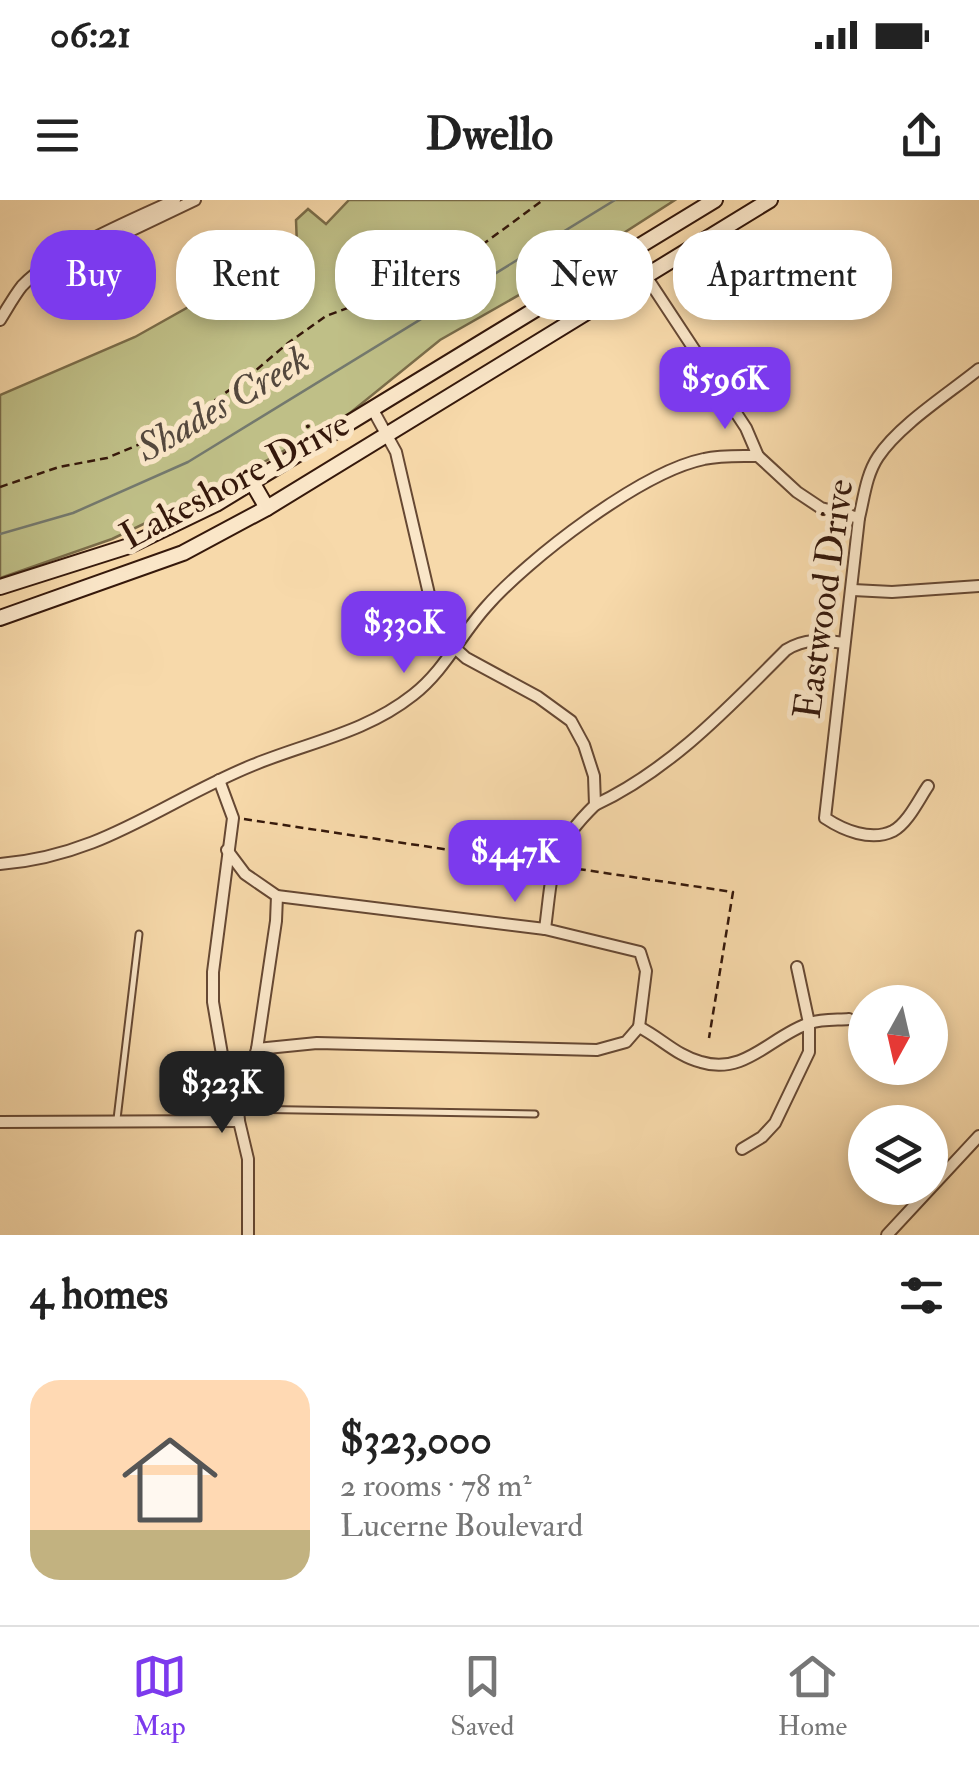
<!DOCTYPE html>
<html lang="en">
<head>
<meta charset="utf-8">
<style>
  :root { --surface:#fff; --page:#f6f6f6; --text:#222; --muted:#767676; --line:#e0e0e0; --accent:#7c3aed }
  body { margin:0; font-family:"IM FELL Double Pica",serif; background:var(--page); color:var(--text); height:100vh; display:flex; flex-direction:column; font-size:38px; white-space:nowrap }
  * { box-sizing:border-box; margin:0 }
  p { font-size:32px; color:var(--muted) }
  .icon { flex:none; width:55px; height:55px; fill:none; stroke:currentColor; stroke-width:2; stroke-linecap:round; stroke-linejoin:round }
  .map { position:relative; height:1035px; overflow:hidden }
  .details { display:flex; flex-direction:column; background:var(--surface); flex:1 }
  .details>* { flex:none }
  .banner { position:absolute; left:30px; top:30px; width:920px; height:90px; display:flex; gap:20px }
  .needle { width:65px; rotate:188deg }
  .tools { position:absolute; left:848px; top:785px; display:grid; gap:20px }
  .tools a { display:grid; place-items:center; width:100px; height:100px; border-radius:50%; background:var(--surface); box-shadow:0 5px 15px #0003; font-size:50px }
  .price { position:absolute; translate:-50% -85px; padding:0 22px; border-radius:20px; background:var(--accent); color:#fff; font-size:32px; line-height:65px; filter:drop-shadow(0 2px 5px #0008) }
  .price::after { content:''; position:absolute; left:50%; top:60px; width:30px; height:22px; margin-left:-15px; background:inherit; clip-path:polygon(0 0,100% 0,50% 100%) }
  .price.on { background:#222; color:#fff }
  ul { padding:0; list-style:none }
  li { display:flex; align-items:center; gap:30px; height:250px; padding:0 30px }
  li span { display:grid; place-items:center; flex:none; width:280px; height:200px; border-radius:30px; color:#555 }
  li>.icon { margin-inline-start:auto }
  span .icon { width:120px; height:120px; fill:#fffc; stroke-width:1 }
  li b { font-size:42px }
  h2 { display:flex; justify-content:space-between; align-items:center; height:120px; padding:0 30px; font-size:42px }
  .chip { padding:0 35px; border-radius:40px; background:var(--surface); box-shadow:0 5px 15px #0003; font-size:35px; line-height:90px }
  .chip.on { background:var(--accent); color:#fff }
  .status { display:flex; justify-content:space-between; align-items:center; height:70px; padding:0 50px; background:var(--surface); direction:ltr }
  .status svg { height:28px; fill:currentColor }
  header { display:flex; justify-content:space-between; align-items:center; height:130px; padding:0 30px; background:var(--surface); font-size:45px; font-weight:800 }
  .tabs { display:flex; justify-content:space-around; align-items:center; height:140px; border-top:2px solid var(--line); background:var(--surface); font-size:28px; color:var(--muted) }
  .tabs a { display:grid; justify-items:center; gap:5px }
  .tabs .on { color:var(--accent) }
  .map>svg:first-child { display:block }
</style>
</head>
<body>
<div class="status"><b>06:21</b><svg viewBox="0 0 49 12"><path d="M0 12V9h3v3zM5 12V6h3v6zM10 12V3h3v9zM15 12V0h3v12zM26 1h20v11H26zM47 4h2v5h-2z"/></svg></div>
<header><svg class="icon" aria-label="menu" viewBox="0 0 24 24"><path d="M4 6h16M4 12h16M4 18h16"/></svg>Dwello<svg class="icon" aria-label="share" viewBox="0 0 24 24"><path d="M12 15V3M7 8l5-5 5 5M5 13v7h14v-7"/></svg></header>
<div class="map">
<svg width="979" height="1035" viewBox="0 0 979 1035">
  <rect width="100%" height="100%" fill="#f7d9aa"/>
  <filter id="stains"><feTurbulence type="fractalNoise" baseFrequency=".002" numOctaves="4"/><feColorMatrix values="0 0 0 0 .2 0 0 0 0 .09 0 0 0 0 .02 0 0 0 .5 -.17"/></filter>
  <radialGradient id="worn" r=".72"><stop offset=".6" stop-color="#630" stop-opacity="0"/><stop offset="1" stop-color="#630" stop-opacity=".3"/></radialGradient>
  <!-- green -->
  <path fill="#bfbf87" stroke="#7a6c49" stroke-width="2.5" d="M349 0H675L591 54 440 140 350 213 213 291 112 339 0 378V195L135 137 297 46 296 20 308 9 326 24Z"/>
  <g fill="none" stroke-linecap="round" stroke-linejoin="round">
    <!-- stream -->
    <path stroke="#74796e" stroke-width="2.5" d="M0 334 73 313 188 262 615 0"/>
    <!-- service casing -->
    <g stroke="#664833" stroke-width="9">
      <g id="service">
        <path d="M238 909 535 914"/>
        <path d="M117 919 139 734"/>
      </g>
    </g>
    <!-- minor casing -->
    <g stroke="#664833" stroke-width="14">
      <g id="minor">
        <path d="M82 48 105 43 195 0"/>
        <path d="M630 52 746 228 758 256 797 292 821 308 859 318"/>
        <path d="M0 120C7 109 14 96 22 86 54 52 132 20 175 0"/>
        <path d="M373 210 396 252 432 407 456 449 466 458 538 497 571 521 584 545 594 576 595 605C549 650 553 668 545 729"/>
        <path d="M853 390 892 392 979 386"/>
        <path d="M219 580 233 618 213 772V802L223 860 236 886"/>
        <path d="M928 586C919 599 908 623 893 631 871 642 843 630 825 618L859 318C864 298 866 275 878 257 899 225 948 194 979 169"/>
        <path d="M595 605C670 570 728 508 786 450 805 438 822 440 844 443"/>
        <path d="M227 650 245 674 277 696 545 729 640 752 646 771 639 827"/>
        <path d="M0 664C103 656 164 601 253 565 309 542 365 533 413 495 444 471 460 436 486 407 528 359 641 272 704 259 721 255 740 256 758 256"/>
        <path d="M639 827C661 838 677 856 701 862 745 876 772 835 810 823 821 819 837 820 849 819"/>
        <path d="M257 849 317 843 597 850 626 842 639 827"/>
        <path d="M0 922 239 921"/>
        <path d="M742 949 762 937 775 923 809 852V823L797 767"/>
        <path d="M248 1035V959L239 921 236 886 251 868 257 849 276 721 277 696"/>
        <path d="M887 1035 979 936"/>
      </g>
    </g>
    <!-- secondary casing -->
    <g stroke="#35180b" stroke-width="18">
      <g id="secondary">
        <path d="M252 282 267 308"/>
        <path d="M0 387 129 346 216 304 715 0"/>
        <path d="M0 418 183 353 267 308 770 0"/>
      </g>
    </g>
    <!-- path -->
    <g stroke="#35180b" stroke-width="2.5" stroke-dasharray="8 5" stroke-linecap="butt">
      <path d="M0 287 59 267 107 258 171 231 248 177 288 143 326 116 444 73 543 0"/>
      <path d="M244 619 543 664"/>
      <path d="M565 667 733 692 709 838"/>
    </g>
    <!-- service -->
    <use href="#service" stroke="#fae6c8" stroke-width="5"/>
    <!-- minor -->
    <use href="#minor" stroke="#fae6c8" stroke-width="10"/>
    <!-- secondary -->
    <use href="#secondary" stroke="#fae6c8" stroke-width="14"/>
  </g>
  <g text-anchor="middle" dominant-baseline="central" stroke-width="10" stroke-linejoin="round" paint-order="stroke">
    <!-- street labels -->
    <g font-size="38" fill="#35180b" stroke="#fae6c8">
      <text transform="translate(235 280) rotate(-28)">Lakeshore Drive</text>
      <text transform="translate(824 399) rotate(-82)">Eastwood Drive</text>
    </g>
    <!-- water labels -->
    <g font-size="40" font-style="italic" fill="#54483d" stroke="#fae6c8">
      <text transform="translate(223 204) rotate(-30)">Shades Creek</text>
    </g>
  </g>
  <rect width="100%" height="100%" filter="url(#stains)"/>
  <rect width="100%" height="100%" fill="url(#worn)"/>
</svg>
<div class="tools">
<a><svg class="needle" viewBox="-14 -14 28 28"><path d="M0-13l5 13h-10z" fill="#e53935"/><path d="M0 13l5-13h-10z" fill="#767676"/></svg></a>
<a><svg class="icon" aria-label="layers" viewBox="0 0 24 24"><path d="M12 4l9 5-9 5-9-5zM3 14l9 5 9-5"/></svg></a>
</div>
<b class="price" style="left:725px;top:232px">$596K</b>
<b class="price" style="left:404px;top:476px">$330K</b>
<b class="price" style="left:515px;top:705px">$447K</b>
<b class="price on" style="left:222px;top:936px">$323K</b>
<div class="banner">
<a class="chip on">Buy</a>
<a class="chip">Rent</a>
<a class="chip">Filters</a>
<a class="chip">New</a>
<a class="chip">Apartment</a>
</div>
</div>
<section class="details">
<h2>4 homes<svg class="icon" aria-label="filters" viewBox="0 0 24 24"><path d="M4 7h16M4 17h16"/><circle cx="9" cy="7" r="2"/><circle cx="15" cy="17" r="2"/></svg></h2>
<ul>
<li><span style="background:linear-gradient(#ffd9b3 75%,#c2b280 0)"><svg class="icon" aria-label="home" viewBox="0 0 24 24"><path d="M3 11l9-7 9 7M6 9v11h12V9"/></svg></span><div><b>$323,000</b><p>2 rooms · 78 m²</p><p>Lucerne Boulevard</p></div></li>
</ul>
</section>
<nav class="tabs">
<a class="on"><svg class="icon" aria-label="map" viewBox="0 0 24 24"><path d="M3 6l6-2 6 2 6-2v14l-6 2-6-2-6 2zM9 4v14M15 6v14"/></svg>Map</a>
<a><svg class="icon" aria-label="saved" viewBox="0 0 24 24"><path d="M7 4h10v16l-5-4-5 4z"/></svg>Saved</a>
<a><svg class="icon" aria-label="home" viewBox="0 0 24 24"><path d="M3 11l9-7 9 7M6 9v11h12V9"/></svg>Home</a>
</nav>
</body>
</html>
